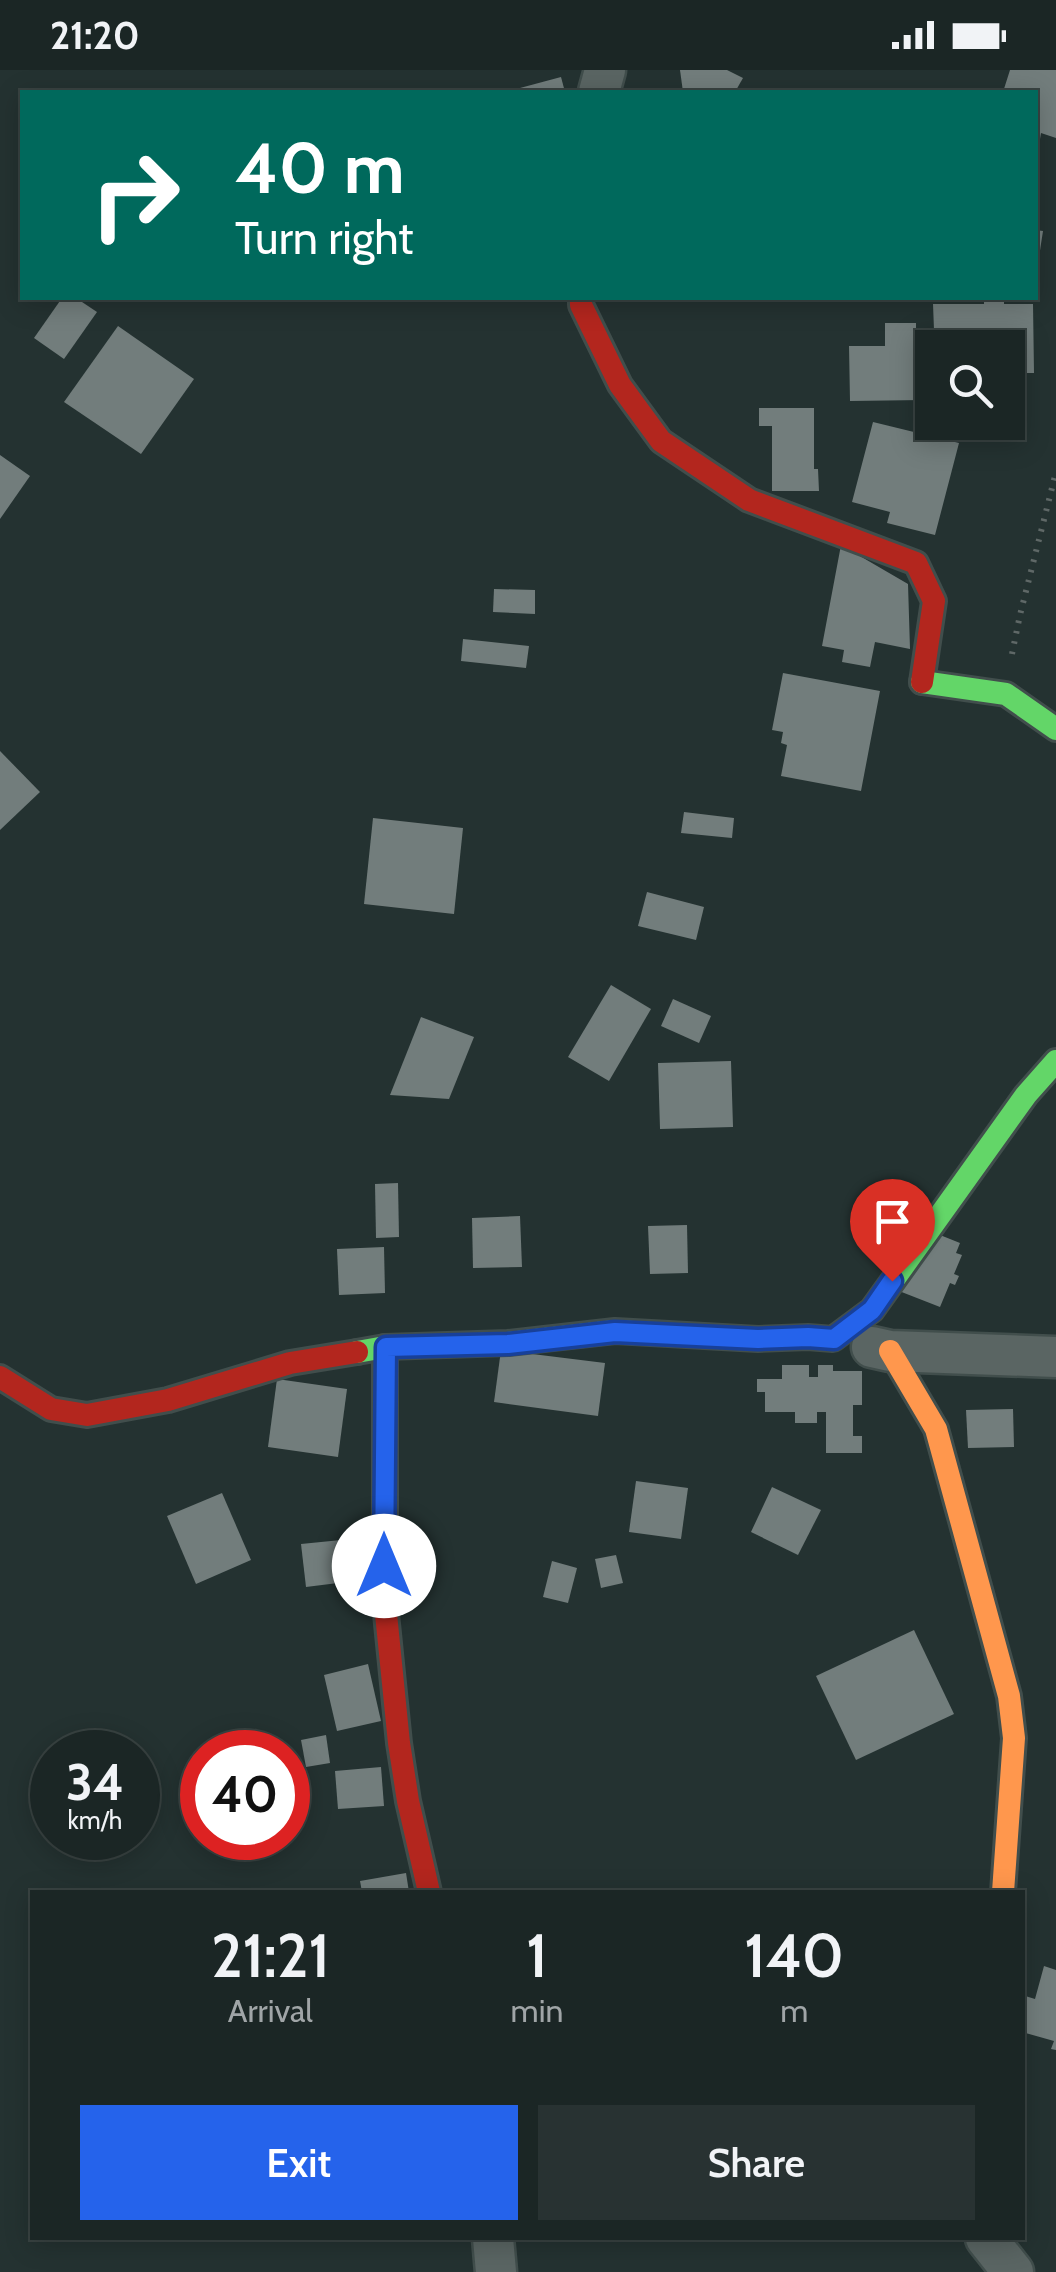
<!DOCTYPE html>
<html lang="en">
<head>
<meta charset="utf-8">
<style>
	:root { --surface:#1b2625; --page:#283232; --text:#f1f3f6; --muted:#a0a5a7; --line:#394342; --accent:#2563eb }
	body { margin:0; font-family:Cabin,sans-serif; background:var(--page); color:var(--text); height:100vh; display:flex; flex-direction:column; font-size:38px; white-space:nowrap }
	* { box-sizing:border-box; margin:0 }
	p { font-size:32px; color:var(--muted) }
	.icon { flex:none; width:55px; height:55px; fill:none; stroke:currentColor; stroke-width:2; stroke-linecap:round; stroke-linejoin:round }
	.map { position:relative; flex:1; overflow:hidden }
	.details { position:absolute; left:30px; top:1820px; width:995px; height:350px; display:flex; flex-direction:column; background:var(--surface); border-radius:0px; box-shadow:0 5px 25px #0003,0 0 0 2px var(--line) }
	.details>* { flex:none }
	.hud { position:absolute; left:20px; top:20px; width:1018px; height:210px; border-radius:0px; box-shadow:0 5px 25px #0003,0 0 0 2px var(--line); background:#00695c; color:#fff; overflow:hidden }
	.controls { position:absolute; left:915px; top:260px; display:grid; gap:20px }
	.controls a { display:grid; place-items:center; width:110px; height:110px; border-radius:0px; background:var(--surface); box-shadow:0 5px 25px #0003,0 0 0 2px var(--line); font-size:50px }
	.speed { position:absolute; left:30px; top:1660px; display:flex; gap:20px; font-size:50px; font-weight:700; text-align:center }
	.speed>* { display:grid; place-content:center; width:130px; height:130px; border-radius:50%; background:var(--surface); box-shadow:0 5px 25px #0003,0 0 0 2px var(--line); line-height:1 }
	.speed small { font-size:25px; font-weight:400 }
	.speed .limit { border:15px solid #d22; background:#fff; color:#111 }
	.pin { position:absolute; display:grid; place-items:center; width:85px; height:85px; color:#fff; margin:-102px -42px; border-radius:50% 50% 50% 0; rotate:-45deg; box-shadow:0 0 10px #0007 }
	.pin .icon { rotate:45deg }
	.me { position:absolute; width:110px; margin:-55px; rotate:0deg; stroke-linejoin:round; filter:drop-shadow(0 0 8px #0008) }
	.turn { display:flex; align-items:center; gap:35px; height:210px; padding:0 50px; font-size:45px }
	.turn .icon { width:130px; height:130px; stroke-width:2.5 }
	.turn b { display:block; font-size:70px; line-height:85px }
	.eta { display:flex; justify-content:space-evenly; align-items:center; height:170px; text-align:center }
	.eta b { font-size:60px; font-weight:600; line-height:70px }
	.button { display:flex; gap:20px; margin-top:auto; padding:20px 50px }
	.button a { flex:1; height:115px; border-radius:0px; background:var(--accent); color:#fff; font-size:40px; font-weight:600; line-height:115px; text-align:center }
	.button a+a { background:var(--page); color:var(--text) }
	.status { display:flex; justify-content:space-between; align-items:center; height:70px; padding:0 50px; background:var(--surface); direction:ltr }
	.status svg { height:28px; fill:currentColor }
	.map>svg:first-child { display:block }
	.building { fill:#727d7c }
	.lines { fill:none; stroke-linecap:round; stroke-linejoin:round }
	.street-casing { stroke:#414e4c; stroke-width:45 }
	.fast-casing { stroke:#414e4c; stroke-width:28 }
	.slow-casing { stroke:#414e4c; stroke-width:28 }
	.jam-casing { stroke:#414e4c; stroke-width:28 }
	.path { stroke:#5f6867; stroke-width:6; stroke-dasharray:2.5 8; stroke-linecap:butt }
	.street { stroke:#5a6563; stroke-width:40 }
	.fast { stroke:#63d668; stroke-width:22 }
	.slow { stroke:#ff974d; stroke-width:22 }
	.jam { stroke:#b3261e; stroke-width:22 }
	.route-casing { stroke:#184099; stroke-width:25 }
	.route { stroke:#2563eb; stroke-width:18 }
</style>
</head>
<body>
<div class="status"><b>21:20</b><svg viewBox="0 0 49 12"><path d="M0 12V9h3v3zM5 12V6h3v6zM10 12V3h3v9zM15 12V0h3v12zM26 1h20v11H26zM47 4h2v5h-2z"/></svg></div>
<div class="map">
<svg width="1056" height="2202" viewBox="0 0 1056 2202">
	<rect width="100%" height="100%" fill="#243231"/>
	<g class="building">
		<polygon points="680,0 727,0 743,8 735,22 683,22"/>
		<polygon points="1010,0 1056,0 1056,68 1041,63 1040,69 1035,68 1035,22 1003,22"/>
		<polygon points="561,7 565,22 522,22 520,18"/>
		<polygon points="1035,160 1043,161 1037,200 1035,200"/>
		<polygon points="62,228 76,228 97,242 64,289 34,268"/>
		<polygon points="984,228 1004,228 1004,234 1033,234 1034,303 1008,303 1008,278 942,278 942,260 934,260 933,234 984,234"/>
		<polygon points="885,253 916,253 916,301 923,301 923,330 850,331 849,276 885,276"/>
		<polygon points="118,256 194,309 141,384 64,332"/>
		<polygon points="759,338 814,338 814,399 818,399 819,421 772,421 772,356 759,356"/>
		<polygon points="873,352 959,373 935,465 887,453 890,442 852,432"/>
		<polygon points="0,385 30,406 0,449"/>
		<polygon points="841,475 908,514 910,579 875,572 870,597 842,592 844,580 822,576"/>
		<polygon points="494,519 535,520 535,544 493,542"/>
		<polygon points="463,569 529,576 526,598 461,591"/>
		<polygon points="783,603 880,621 861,721 781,706 787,675 781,673 783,662 772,660"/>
		<polygon points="0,681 40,722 0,760"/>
		<polygon points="684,742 734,748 732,768 681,763"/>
		<polygon points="373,748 463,758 454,844 364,834"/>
		<polygon points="647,822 704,837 696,870 638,856"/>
		<polygon points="611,915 651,939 609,1011 568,987"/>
		<polygon points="673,929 711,946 699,973 661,956"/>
		<polygon points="421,947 474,967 449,1029 390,1025"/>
		<polygon points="731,991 733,1057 660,1059 658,993"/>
		<polygon points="398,1113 399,1167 376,1168 375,1114"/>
		<polygon points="520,1146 522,1197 473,1198 472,1148"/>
		<polygon points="687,1155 688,1203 650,1204 648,1156"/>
		<polygon points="940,1165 960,1173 956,1183 962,1185 954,1204 959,1206 955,1215 950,1213 940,1237 899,1221"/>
		<polygon points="384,1177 385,1223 339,1225 337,1179"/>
		<polygon points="501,1280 605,1293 598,1346 494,1332"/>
		<polygon points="782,1295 809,1295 809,1307 818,1307 818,1295 833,1295 833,1301 862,1301 862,1335 853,1335 853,1366 862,1366 862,1383 826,1383 826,1342 817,1342 817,1353 795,1353 795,1342 765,1342 765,1322 757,1322 757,1309 782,1309"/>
		<polygon points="277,1309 347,1319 338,1387 268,1377"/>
		<polygon points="1013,1339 1014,1377 968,1378 966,1340"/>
		<polygon points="636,1411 688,1418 681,1469 629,1462"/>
		<polygon points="772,1417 821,1440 798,1485 751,1462"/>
		<polygon points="222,1423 251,1490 196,1514 167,1446"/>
		<polygon points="341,1470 346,1512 306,1517 301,1474"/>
		<polygon points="616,1485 623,1513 601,1518 595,1489"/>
		<polygon points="552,1491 577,1498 568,1533 543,1527"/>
		<polygon points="914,1560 954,1644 856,1690 816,1606"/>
		<polygon points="368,1594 381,1651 337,1661 324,1605"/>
		<polygon points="326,1665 330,1693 306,1697 301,1670"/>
		<polygon points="381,1697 384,1736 338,1739 335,1701"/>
		<polygon points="406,1803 409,1822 362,1822 360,1811"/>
		<polygon points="1044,1896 1056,1900 1056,1980 1051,1979 1054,1971 1022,1962 1022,1925 1035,1929"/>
	</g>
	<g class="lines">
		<defs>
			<g id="street">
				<polyline points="599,22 605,0"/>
				<polyline points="872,1277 890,1281 1056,1287"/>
				<polyline points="493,2168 496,2202"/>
				<polyline points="986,2168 1013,2202"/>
			</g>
			<g id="fast">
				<polyline points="922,612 1006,624 1056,659"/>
				<polyline points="357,1282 385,1277 508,1273 615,1261 758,1269 808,1267 833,1269 872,1240 1026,1025 1056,991"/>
			</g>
			<polyline id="slow" points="890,1281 936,1359 1009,1626 1014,1668 1003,1822"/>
			<g id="jam">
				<polyline points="581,228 581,235 620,315 661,371 749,430 916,493 934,531 922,612"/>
				<polyline points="385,1277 385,1534 399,1673 408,1731 429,1822"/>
				<polyline points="0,1307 51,1339 87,1345 168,1330 290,1293 357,1282"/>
			</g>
		</defs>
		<use href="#street" class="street-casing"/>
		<use href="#fast" class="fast-casing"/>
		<use href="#slow" class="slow-casing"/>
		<use href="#jam" class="jam-casing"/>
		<polyline class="path" points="1012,584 1020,545 1056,402"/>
		<use href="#street" class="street"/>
		<use href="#fast" class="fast"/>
		<use href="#slow" class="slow"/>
		<use href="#jam" class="jam"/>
	</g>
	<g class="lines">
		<defs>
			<polyline id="route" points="384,1496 386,1277 508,1274 615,1262 758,1269 808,1267 834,1269 872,1240 892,1211"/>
		</defs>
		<use href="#route" class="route-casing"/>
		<use href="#route" class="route"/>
	</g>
</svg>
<div class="controls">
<a><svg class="icon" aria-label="search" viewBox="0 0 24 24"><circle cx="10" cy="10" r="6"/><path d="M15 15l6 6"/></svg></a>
</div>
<div class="speed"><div>34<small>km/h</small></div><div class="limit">40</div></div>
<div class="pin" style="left:892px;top:1211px;background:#d93025"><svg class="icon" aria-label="arrive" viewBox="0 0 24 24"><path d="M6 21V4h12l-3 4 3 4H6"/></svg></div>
<svg class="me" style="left:384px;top:1496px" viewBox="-20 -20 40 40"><circle r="19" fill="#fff"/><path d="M0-13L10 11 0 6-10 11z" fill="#2563eb"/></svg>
<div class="hud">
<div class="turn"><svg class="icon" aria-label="right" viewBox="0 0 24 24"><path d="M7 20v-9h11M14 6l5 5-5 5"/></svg><div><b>40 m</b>Turn right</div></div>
</div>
<section class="details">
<div class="eta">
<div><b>21:21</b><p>Arrival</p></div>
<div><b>1</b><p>min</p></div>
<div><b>140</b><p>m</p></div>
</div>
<div class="button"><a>Exit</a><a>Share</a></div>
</section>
</div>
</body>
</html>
